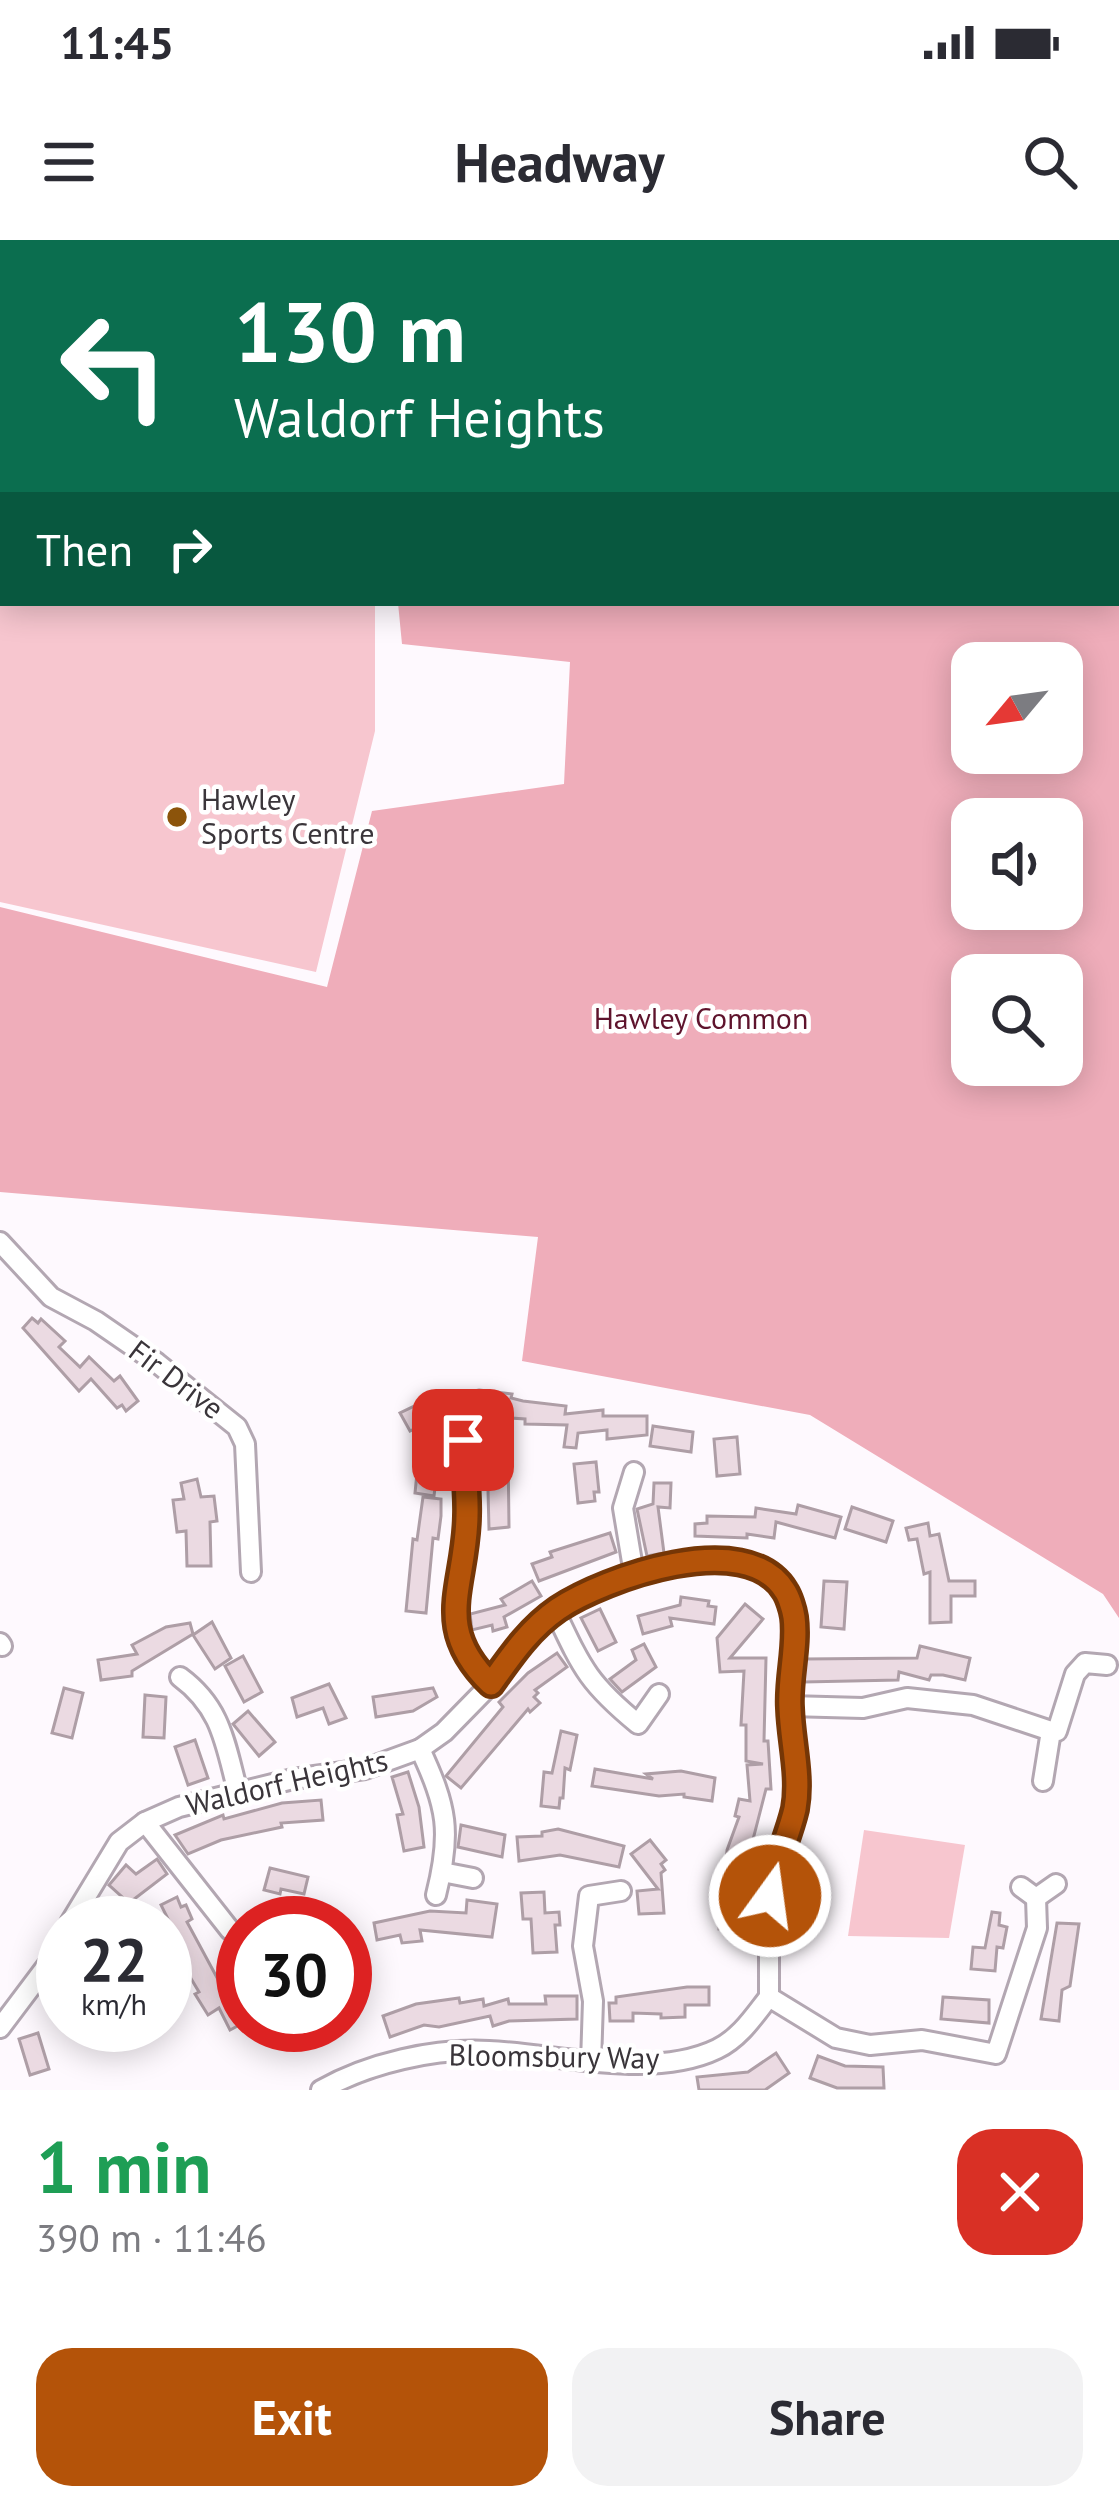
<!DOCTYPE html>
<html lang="en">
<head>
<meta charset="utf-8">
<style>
	:root { --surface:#fff; --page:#f2f2f3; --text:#2b2b33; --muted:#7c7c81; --accent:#b45309 }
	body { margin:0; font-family:"PT Sans",sans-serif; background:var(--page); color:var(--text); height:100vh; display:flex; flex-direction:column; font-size:45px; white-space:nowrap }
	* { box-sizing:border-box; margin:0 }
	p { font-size:39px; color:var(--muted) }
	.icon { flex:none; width:66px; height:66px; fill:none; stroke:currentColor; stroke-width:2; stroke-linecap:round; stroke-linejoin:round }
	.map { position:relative; height:1850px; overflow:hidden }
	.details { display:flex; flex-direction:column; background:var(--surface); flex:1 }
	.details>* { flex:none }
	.top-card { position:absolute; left:0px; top:0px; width:1119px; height:366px; box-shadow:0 6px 30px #0003; background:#0b6e4f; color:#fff; overflow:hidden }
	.needle { width:78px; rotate:241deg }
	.fabs { position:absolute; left:951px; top:402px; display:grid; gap:24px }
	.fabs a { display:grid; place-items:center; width:132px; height:132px; border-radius:24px; background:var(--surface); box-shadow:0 6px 30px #0003; font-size:60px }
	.speed { position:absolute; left:36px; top:1656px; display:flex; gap:24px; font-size:60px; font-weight:700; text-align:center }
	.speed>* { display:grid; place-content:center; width:156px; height:156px; border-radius:50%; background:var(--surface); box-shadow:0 6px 30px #0003; line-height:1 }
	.speed small { font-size:30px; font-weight:400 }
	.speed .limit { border:18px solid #d22; background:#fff; color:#111 }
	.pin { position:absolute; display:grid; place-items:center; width:102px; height:102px; color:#fff; margin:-51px; border-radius:24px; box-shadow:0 6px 18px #0006 }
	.me { position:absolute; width:132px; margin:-66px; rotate:14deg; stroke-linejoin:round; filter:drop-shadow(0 0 9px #0008) }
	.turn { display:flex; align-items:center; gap:42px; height:252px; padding:0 36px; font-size:54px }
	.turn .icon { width:156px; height:156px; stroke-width:2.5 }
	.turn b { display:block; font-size:84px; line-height:102px }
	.then { display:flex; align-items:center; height:114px; padding:0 36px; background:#0003; gap:24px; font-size:45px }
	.round { display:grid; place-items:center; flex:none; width:126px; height:126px; border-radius:36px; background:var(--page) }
	.head { display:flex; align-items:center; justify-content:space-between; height:204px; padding:0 36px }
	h1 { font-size:72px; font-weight:700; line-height:90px; color:#1e9e55 }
	.button { display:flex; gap:24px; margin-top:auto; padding:24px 36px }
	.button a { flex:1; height:138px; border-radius:36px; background:var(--accent); color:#fff; font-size:48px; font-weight:700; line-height:138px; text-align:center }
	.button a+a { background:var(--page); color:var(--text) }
	.status { display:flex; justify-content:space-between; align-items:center; height:84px; padding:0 60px; background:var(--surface); direction:ltr }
	.status svg { height:33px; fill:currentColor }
	header { display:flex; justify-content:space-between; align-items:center; height:156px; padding:0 36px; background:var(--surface); font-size:54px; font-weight:700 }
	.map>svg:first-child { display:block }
	.green { fill:#f7c6cf }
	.forest { fill:#efadba; fill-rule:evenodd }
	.building { fill:#ebdae2; stroke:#ae9ea6; stroke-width:3 }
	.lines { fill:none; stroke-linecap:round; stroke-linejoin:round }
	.street-casing { stroke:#b3a7b2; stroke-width:24 }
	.secondary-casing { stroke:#b3a7b2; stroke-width:33 }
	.street { stroke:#fff; stroke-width:18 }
	.secondary { stroke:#fff; stroke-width:27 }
	.route-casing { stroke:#753606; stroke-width:30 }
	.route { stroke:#b45309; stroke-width:21 }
	.poi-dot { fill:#8c540b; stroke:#fff; stroke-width:4.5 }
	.labels { text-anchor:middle; stroke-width:9; stroke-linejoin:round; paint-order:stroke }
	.poi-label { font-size:30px; fill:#3a353a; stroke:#fff; text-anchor:start }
	.park-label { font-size:30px; fill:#5e132c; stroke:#fff }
	.street-label { font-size:30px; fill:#3a353a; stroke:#fff }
</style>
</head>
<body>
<div class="status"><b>11:45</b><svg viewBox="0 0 49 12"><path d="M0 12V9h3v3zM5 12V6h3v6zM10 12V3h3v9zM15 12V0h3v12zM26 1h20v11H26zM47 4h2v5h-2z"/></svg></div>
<header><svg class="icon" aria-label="menu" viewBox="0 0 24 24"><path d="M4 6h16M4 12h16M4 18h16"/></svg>Headway<svg class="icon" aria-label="search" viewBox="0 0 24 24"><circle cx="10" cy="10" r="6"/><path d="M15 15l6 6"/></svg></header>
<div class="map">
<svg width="1119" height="1850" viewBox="0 0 1119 1850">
	<rect width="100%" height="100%" fill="#fef9fe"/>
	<g class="green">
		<polygon points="0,331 3,331 3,363 375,363 375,491 316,732 0,662"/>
		<polygon points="864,1590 965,1605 949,1698 848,1696"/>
	</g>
	<path class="forest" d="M 1119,75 L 1119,1378 L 1103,1354 L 810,1175 L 522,1121 L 538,997 L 0,952 L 0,667 L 327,747 L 372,571 L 564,544 L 570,422 L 402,404 L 398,363 L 1116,363 ZM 972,423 L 1062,423 L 1062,513 L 972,513 ZM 972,579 L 1062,579 L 1062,669 L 972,669 ZM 972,735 L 1062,735 L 1062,825 L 972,825 Z"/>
	<g class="building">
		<polygon points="32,1078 38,1083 41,1079 65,1101 59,1107 80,1127 89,1117 114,1141 120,1136 138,1161 126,1171 122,1165 117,1168 91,1139 79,1151 23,1088"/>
		<polygon points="479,1150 512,1154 511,1158 523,1161 566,1166 565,1174 603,1170 603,1176 647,1176 647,1195 607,1199 607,1190 578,1193 576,1208 564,1207 567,1185 525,1184 525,1179 511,1178 511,1172 472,1174 471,1169 443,1175 410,1191 400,1173 427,1160"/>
		<polygon points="653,1186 693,1192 691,1212 650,1206"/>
		<polygon points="737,1197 740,1234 717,1236 714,1199"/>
		<polygon points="508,1209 509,1287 489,1289 487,1211"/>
		<polygon points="419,1213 439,1215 434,1256 415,1253"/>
		<polygon points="596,1222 599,1252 594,1252 595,1261 578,1263 574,1224"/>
		<polygon points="197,1239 201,1257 214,1256 217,1281 210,1282 211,1326 187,1326 186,1291 177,1292 173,1260 184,1259 181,1243"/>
		<polygon points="654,1243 671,1243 670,1268 658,1267 664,1313 647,1316 637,1269 653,1264"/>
		<polygon points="423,1257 441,1259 441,1276 438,1299 433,1298 426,1373 406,1371 413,1299 417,1300"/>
		<polygon points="798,1265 841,1277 835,1298 776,1282 774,1298 747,1294 747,1298 695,1296 695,1284 707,1283 707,1276 755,1277 756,1268 796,1274"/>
		<polygon points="852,1267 893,1281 886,1302 845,1289"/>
		<polygon points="928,1283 930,1296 939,1294 949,1341 975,1341 975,1356 951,1356 951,1382 930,1383 930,1332 924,1334 917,1299 909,1300 906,1288"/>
		<polygon points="610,1293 616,1312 539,1341 532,1324 552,1317 550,1312"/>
		<polygon points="532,1341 541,1356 504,1377 507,1387 493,1391 492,1385 472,1390 470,1374 505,1365 501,1359"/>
		<polygon points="824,1341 847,1342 844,1389 821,1387"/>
		<polygon points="681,1357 709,1361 708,1366 716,1367 714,1384 670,1378 672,1386 643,1394 638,1376 680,1365"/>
		<polygon points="745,1364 763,1379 730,1418 766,1418 764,1501 768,1501 771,1549 766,1549 749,1615 745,1658 741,1658 744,1687 719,1689 717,1665 724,1664 727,1610 739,1577 735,1576 739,1559 750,1561 747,1525 763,1524 746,1521 746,1485 741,1485 744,1431 720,1432 717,1398"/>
		<polygon points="600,1369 616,1402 598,1411 581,1378"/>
		<polygon points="212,1382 231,1418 215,1429 193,1395"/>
		<polygon points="190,1383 193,1394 132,1431 132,1436 101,1440 98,1420 137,1414 132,1405 166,1387"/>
		<polygon points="644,1404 656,1427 622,1452 610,1439 636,1420 632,1410"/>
		<polygon points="920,1406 970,1418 965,1440 943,1435 931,1435 929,1440 899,1432 898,1440 804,1442 805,1419 917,1418"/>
		<polygon points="557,1413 567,1427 535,1450 538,1453 534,1457 540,1463 530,1472 528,1469 461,1548 446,1536 503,1467 499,1462 528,1433"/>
		<polygon points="243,1416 262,1452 244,1462 225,1426"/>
		<polygon points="329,1444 346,1478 329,1484 323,1468 297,1477 292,1458"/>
		<polygon points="64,1448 83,1453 72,1498 52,1493"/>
		<polygon points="433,1448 437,1457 413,1471 376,1477 373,1457"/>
		<polygon points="145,1455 166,1457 164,1498 143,1497"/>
		<polygon points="248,1471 275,1502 259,1516 233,1484"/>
		<polygon points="561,1491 577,1495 570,1530 565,1528 563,1558 560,1558 559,1568 541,1566 544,1532 552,1533"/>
		<polygon points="195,1500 208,1538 188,1545 175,1507"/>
		<polygon points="595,1529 653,1539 646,1534 681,1531 715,1538 712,1561 684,1557 684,1554 659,1556 592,1546"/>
		<polygon points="408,1532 419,1567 424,1607 404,1611 397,1575 403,1574 392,1537"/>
		<polygon points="321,1560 323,1580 281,1583 282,1587 221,1600 188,1614 175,1595 223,1575 224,1579 282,1563"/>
		<polygon points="461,1585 505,1595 502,1617 458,1607"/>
		<polygon points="558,1589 624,1606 619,1627 560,1615 519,1621 517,1597 542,1596 542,1592"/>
		<polygon points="650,1600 666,1620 661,1624 665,1630 661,1633 664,1673 639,1674 637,1651 658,1649 631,1614"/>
		<polygon points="157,1619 167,1634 129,1663 109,1645 126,1625 136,1634"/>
		<polygon points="270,1628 308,1637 304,1654 281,1649 280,1654 264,1650"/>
		<polygon points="544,1652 545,1673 559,1672 560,1685 555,1685 557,1712 533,1713 531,1679 523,1679 521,1653"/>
		<polygon points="177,1657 181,1667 186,1665 192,1679 187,1682 221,1745 243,1735 243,1760 234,1764 243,1783 230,1790 219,1768 208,1775 195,1754 199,1752 166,1697 175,1693 161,1665"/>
		<polygon points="467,1660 497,1664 492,1697 420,1690 422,1701 402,1703 400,1695 377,1700 374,1683 430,1671 466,1673"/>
		<polygon points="992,1672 1000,1673 999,1685 1007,1687 1003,1708 997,1707 995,1731 971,1729 973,1707 985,1708"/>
		<polygon points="1057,1683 1079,1684 1070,1746 1062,1750 1059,1781 1041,1779"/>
		<polygon points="687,1747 709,1747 709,1765 685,1765 685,1777 661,1778 661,1774 633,1773 633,1781 610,1781 609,1763 616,1763 616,1757"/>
		<polygon points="545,1756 577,1756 577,1779 509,1781 493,1786 490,1776 439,1787 424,1785 390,1797 383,1776 416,1764 459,1758 460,1763 483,1759 484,1766 508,1759 509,1764 546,1764"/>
		<polygon points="943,1757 989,1760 989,1783 941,1779"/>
		<polygon points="38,1793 49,1829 30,1835 19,1799"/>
		<polygon points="776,1813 789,1833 765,1850 699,1850 697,1837 748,1832"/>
		<polygon points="818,1816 845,1826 883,1827 884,1848 837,1848 810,1838"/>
	</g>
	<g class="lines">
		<defs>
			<g id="street">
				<polyline points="612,0 613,3"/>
				<polyline points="0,1002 51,1057 96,1081 157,1123 237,1187 245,1204 251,1332"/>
				<path d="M 463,1200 C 464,1225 468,1251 467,1276 C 466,1347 431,1386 491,1444"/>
				<polyline points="634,1334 623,1268 634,1232"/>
				<path d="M 555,1371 C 582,1428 588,1443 638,1484 L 659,1454"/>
				<polyline points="0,1403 2,1406"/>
				<path d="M 180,1437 C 222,1468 225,1504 238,1552"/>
				<polyline points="789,1466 863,1468 907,1458 973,1465 1051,1491 1043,1541"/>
				<polyline points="1051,1491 1057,1491 1075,1434 1085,1423 1107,1425"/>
				<path d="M 420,1509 C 447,1567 452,1592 436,1655"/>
				<polyline points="145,1582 230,1690"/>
				<polyline points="442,1632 473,1638"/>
				<polyline points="1021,1647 1036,1658 1056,1644"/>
				<polyline points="70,1683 119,1602 145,1582 179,1567 293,1539 365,1529 420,1509 444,1492 491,1444 529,1392 594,1347 691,1322 739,1321 768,1334 785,1351 794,1378 789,1466 797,1531 795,1568 775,1624 769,1656 769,1757"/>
				<polyline points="769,1757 836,1798 870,1805 922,1800 996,1814 1037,1688 1036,1658"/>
				<polyline points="0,1788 49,1723 63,1697"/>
				<polyline points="591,1823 593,1761 583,1706 589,1656 621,1651"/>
				<path d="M 321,1850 C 369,1823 434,1808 489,1811 C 557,1814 653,1840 717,1809 C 740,1798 754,1776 769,1757"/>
			</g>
			<g id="secondary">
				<polyline points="1116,77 1119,76"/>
				<polyline points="0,314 3,313"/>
			</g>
		</defs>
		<use href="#street" class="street-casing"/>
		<use href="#secondary" class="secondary-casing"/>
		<use href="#street" class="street"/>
		<use href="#secondary" class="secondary"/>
	</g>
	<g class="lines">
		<defs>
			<path id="route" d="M 463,1200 C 464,1225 468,1251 467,1276 C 466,1347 431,1386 491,1444 C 511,1416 529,1389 558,1369 C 605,1338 746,1287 785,1351 C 789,1357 793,1370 794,1377 C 798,1406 788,1439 790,1468 C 791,1501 801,1536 795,1569 C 788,1599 774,1625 770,1656"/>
		</defs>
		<use href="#route" class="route-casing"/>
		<use href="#route" class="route"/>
	</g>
	<circle class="poi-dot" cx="177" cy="577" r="12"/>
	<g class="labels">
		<g class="poi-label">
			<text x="201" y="570">Hawley<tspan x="201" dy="34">Sports Centre</tspan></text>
		</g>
		<g class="park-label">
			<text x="701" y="789">Hawley Common</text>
		</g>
		<g class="street-label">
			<text transform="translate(176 1140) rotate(37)" y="10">Fir Drive</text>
			<text transform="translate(287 1543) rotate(-13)" y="10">Waldorf Heights</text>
			<text transform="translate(554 1817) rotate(1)" y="10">Bloomsbury Way</text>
		</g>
	</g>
</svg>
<div class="fabs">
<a><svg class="needle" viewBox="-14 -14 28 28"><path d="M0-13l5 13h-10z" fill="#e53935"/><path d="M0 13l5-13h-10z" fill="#7c7c81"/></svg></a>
<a><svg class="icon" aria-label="sound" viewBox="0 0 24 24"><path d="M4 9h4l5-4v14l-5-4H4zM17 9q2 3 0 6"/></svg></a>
<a><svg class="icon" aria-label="search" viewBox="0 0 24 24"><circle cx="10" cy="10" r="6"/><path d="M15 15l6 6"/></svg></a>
</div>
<div class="speed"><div>22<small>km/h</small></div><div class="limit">30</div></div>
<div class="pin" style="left:463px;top:1200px;background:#d93025"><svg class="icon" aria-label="arrive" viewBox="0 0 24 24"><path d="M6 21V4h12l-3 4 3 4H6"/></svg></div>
<svg class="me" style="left:770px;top:1656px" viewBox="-20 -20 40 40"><circle r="17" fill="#b45309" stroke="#fff" stroke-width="3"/><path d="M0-11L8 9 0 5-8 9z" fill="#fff"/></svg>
<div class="top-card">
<div class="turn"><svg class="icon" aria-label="left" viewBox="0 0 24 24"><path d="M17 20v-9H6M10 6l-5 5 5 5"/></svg><div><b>130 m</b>Waldorf Heights</div></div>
<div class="then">Then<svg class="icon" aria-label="right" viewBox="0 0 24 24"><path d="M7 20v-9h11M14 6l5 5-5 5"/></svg></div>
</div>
</div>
<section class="details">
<div class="head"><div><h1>1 min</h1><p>390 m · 11:46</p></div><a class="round" style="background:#d93025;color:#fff"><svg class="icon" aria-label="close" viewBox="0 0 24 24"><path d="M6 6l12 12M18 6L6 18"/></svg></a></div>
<div class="button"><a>Exit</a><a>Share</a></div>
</section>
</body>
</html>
